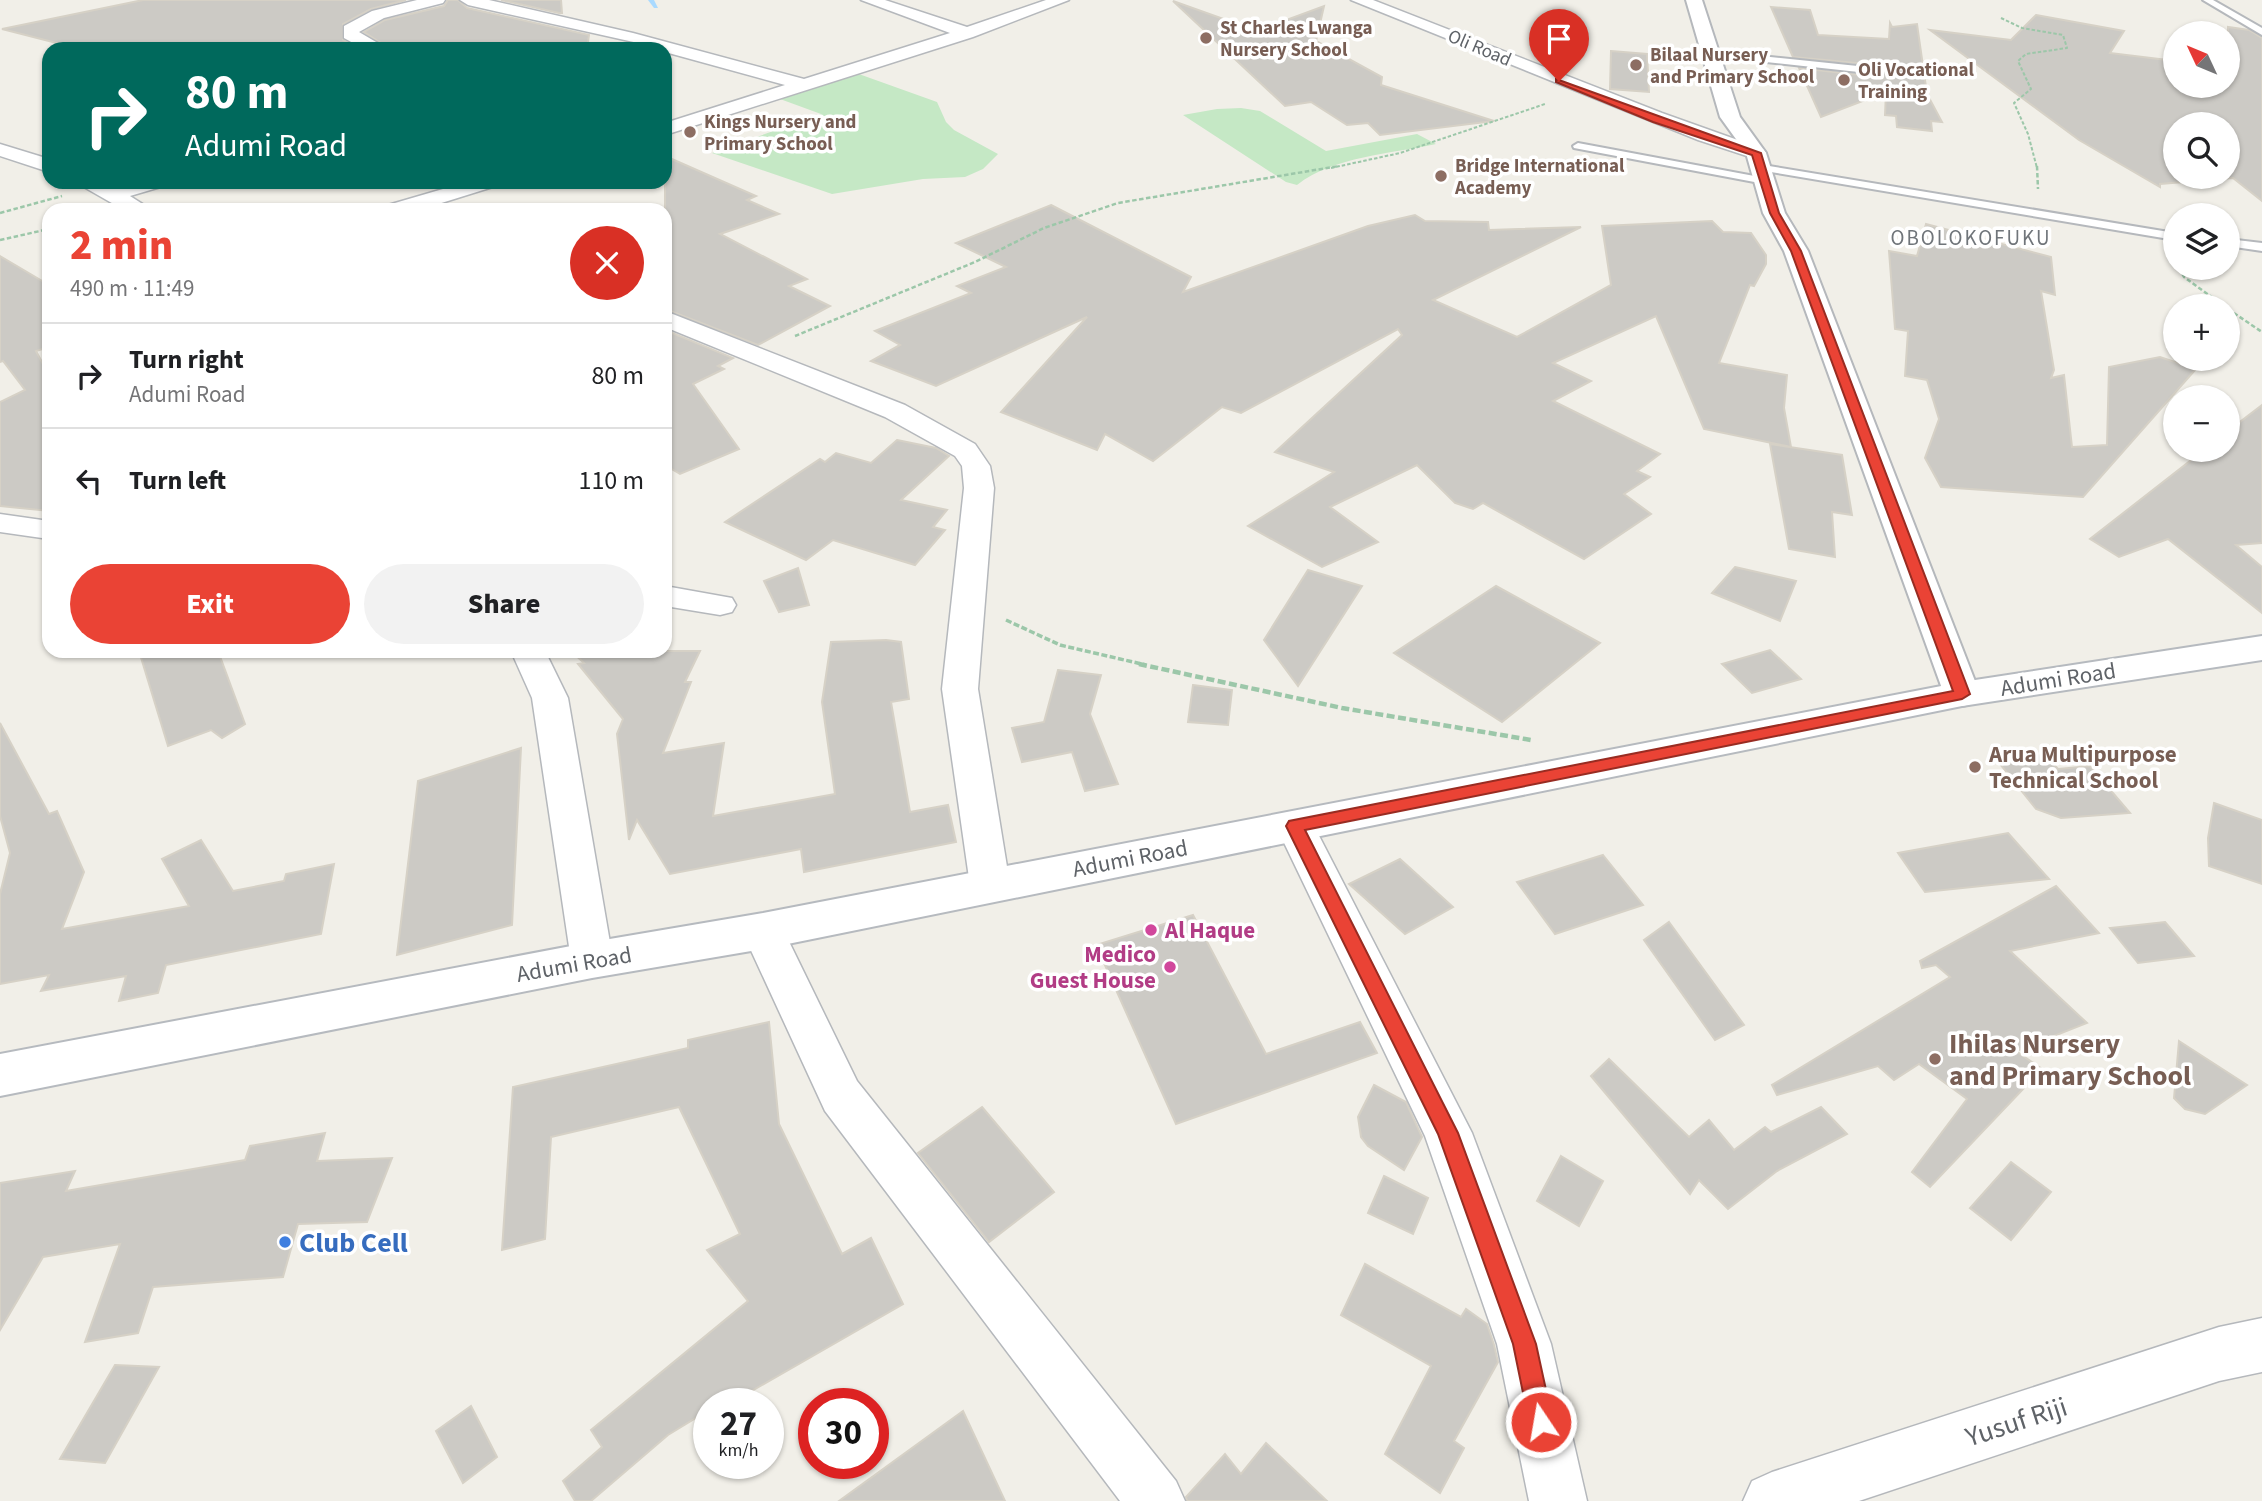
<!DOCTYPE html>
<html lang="en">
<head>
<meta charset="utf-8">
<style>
	:root { --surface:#fff; --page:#f2f2f2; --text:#202124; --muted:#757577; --line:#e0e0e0; --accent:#ea4335 }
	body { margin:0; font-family:"Source Sans 3",sans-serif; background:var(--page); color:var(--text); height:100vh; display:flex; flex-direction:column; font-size:26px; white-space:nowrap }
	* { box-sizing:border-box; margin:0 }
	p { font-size:23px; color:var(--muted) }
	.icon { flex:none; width:38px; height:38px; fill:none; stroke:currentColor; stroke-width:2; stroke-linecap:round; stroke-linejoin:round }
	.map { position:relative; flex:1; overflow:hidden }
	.panel { position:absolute; left:42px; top:203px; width:630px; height:455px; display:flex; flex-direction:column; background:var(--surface); border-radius:21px; box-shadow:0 2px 5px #0004 }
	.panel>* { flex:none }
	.banner { position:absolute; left:42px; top:42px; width:630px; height:147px; border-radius:21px; box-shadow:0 2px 5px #0004; background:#00695c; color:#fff; overflow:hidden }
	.needle { width:46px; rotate:314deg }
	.buttons { position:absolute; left:2163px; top:21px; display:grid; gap:14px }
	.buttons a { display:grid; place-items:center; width:77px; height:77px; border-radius:50%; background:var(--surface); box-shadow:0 2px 5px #0004; font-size:35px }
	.speed { position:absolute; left:693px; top:1388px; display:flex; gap:14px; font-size:35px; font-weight:700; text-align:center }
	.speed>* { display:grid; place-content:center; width:91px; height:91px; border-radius:50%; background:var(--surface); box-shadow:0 2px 5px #0004; line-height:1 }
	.speed small { font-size:18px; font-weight:400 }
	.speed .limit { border:10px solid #d22; background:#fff; color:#111 }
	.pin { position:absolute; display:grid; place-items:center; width:60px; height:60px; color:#fff; margin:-72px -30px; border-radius:50% 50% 50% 0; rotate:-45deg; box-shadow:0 0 7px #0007 }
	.pin .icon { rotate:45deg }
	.me { position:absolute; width:77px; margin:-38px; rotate:348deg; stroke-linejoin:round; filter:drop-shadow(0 0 5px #0008) }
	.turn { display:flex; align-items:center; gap:24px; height:147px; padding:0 28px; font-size:32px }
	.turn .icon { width:91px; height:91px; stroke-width:2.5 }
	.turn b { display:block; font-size:49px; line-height:60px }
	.round { display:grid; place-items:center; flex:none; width:74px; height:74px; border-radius:37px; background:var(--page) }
	.overview { display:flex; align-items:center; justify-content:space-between; height:119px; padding:0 28px }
	h1 { font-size:42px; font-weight:800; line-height:52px; color:var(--accent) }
	.button { display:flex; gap:14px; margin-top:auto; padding:14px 28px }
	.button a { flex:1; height:80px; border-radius:42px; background:var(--accent); color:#fff; font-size:28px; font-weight:800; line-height:80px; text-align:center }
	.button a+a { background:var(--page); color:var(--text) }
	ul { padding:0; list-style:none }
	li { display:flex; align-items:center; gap:21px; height:105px; padding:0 28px; border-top:2px solid var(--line) }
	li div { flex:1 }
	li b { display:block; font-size:26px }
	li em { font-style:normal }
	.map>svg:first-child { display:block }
	.green { fill:#c5e8c5 }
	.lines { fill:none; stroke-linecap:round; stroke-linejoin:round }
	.stream { fill:#aadaff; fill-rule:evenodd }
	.building { fill:#cccac5; stroke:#d6d1c6; stroke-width:2; fill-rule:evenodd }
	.service-casing { stroke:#b5b8bc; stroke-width:4 }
	.minor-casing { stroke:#b5b8bc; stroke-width:3 }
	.tertiary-casing { stroke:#b5b8bc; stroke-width:4 }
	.secondary-casing { stroke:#b6babf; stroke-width:4 }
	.path-far3 { stroke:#9cc7a9; stroke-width:2; stroke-dasharray:3.5 2; stroke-linecap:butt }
	.path-far2 { stroke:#9cc7a9; stroke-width:2.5; stroke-dasharray:4.5 2.5; stroke-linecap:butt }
	.path-far1 { stroke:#9cc7a9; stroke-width:3.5; stroke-dasharray:6 2.5; stroke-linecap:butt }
	.path { stroke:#9cc7a9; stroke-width:4.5; stroke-dasharray:8 3.5; stroke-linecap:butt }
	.service { fill:#fff; fill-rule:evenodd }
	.minor { fill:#fff; fill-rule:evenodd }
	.tertiary { fill:#fff; fill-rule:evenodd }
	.secondary { fill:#fff; fill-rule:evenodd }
	.route { fill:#ea4335; stroke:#982c22; stroke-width:2 }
	.education-dot { fill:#8d6e63; stroke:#fff; stroke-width:2.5 }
	.hotel-dot { fill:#d1479c; stroke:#fff; stroke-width:2.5 }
	.shop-dot { fill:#3f7fe0; stroke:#fff; stroke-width:2.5 }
	.labels { text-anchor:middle; stroke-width:7; stroke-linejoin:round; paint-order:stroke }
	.far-education-label { font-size:19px; font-weight:bold; fill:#785e54; stroke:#fff; text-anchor:start }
	.far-street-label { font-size:19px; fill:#5f6368; stroke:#fff }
	.far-quarter-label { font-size:21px; letter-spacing:2px; fill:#70757a; stroke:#fff }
	.street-label { font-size:23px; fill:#5f6368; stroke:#fff }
	.education-label { font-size:23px; font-weight:bold; fill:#785e54; stroke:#fff; text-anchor:start }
	.hotel-label { font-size:23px; font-weight:bold; fill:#b23c85; stroke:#fff; text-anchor:start }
	.near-education-label { font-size:28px; font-weight:bold; fill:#785e54; stroke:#fff; text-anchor:start }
	.near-shop-label { font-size:28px; font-weight:bold; fill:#366cbe; stroke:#fff; text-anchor:start }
	.near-street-label { font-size:28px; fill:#5f6368; stroke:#fff }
</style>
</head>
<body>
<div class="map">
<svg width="2262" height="1501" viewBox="0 0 2262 1501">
	<rect width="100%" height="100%" fill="#f1efe8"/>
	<g class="green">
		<polygon points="856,73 937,102 946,122 954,130 998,154 983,169 965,177 923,179 832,194 712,153 821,114 780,99"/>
		<path d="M 1241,108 L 1260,111 L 1326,151 L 1417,134 L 1436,144 C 1391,154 1334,156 1297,185 L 1286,182 L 1183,115 L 1217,109 Z"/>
	</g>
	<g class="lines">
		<polygon class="stream" points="648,0 654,0 658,8 654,8"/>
	</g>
	<g class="building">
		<polygon points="143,0 406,0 371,9 343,24 343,40 359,49 80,49 2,29"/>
		<polygon points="448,0 458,0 467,8 589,35 587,49 390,49 364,32 385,20 444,6"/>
		<polygon points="501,0 561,0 562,13 559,13"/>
		<polygon points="1173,1 1257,31 1324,6 1316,41 1382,77 1381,85 1494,121 1380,135 1368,123 1347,125 1311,102 1285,106"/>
		<polygon points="1771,7 1810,10 1818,35 1889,39 1890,23 1892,27 1917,24 1927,94 1942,122 1931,121 1932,131 1897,127 1896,116 1885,115 1886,92 1821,117 1799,68 1877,77 1884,70 1877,65 1793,57"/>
		<path d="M 2036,15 L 2124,31 L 2110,53 L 2175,61 L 2175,86 L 2228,86 L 2228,68 L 2237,69 L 2228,54 L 2228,27 L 2249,30 L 2262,38 L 2262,201 L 2233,178 L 2160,184 L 2160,187 L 2079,140 L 1930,30 L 2011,40 ZM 2175,124 L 2228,124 L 2228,177 L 2175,177 Z"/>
		<polygon points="1611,51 1647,54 1649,92 1610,89"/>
		<polygon points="665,156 756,196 747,200 779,214 720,234 807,279 789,286 830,306 758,345 665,309"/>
		<polygon points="1051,205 1191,277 1183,292 1368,226 1415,215 1425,221 1488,222 1489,230 1581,227 1433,300 1517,337 1611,285 1602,226 1712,221 1723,232 1751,233 1766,255 1766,264 1754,286 1750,285 1719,363 1787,375 1784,408 1791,447 1704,429 1656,316 1553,363 1591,381 1553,401 1660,454 1637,471 1650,477 1624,494 1651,514 1584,559 1483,503 1473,509 1455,503 1417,465 1330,507 1378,542 1322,567 1248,526 1334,472 1275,452 1402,335 1398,329 1241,413 1222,407 1153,461 1105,434 1097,450 1001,412 1087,317 936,386 871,361 900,345 875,331 971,293 957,286 1006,267 956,243"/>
		<polygon points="1926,224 2051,257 2055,295 2041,291 2054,370 2051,378 2064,375 2072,447 2107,445 2109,367 2160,357 2196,369 2083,497 1941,487 1925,458 1939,419 1927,380 1905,376 1908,331 1895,329 1889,251 1917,256"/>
		<polygon points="0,256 49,285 49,347 36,351 49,375 49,511 0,506 0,402 25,390 3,361 0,362"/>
		<polygon points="665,330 733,358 718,366 724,369 693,384 739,449 680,474 665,465"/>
		<polygon points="2262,405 2262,543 2236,545 2262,567 2262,613 2168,539 2119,557 2090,539 2204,450 2228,450 2228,431"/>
		<polygon points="897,440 936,448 949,456 901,500 947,510 933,527 945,530 915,565 833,540 806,560 725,522 820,459 825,462 836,453 871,463"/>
		<polygon points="1770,444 1842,455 1852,515 1832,512 1835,557 1789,549"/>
		<polygon points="1735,567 1796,581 1780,621 1712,593"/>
		<polygon points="798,568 809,605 779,612 764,581"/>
		<polygon points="1308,570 1362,586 1298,686 1264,640"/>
		<polygon points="1496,586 1600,643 1502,722 1394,653"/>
		<polygon points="886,640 901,642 909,699 891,702 910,812 948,805 956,842 804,872 801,849 670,874 637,820 629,840 617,734 623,719 578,664 584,663 571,651 700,651 685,682 691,682 663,753 724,743 713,816 835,794 822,702 831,642"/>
		<polygon points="1770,650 1801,679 1752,693 1722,664"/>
		<polygon points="139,651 218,651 245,724 222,738 211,730 168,746"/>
		<polygon points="1058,670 1101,675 1090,714 1118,784 1085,791 1072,752 1022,762 1012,728 1044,722"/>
		<polygon points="1193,685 1232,690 1228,725 1188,722"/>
		<polygon points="0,723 49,814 57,811 84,872 62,929 189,906 162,859 201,840 233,891 284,881 286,874 334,864 321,934 166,965 158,993 119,1001 126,976 41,991 49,975 0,984 0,894 10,853 0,816"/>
		<polygon points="521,748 512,925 397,955 418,781"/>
		<polygon points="2046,755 2058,769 2090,766 2130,813 2061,818 2036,809 1996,759"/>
		<polygon points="2214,803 2262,820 2262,884 2209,866 2208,838"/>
		<polygon points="2008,833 2049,879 1925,892 1898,853"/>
		<polygon points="1603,855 1643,905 1555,934 1517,882"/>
		<polygon points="1400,859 1453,907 1405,934 1349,884"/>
		<polygon points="2056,886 2099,933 2010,951 2087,1023 2016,1051 2042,1069 1930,1187 1912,1172 1967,1099 1919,1064 1894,1080 1878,1066 1777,1095 1772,1085 1950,977 1936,965 1922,968 1920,961"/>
		<polygon points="1193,915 1266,1054 1360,1022 1377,1053 1176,1124 1096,945"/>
		<polygon points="1669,922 1744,1025 1715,1040 1644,940"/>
		<polygon points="2165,922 2194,956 2138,963 2110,928"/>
		<polygon points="769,1022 779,1124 842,1254 871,1238 903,1304 729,1404 709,1404 709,1410 668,1435 591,1501 575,1501 563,1481 602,1447 591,1430 748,1301 707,1250 740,1234 679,1107 551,1137 545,1239 502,1250 513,1087 688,1048 688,1040"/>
		<polygon points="2179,1041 2247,1085 2205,1114 2185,1109 2174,1098"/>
		<polygon points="1609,1059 1689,1137 1709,1120 1734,1150 1765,1127 1771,1132 1821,1107 1847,1134 1777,1171 1728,1209 1699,1180 1690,1194 1591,1076"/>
		<polygon points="1374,1085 1406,1102 1422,1137 1404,1170 1368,1146 1361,1137 1358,1117"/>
		<polygon points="982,1107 1054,1192 989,1242 918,1153"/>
		<polygon points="325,1133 317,1161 392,1158 367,1222 298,1224 283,1277 153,1287 138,1333 85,1342 120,1244 43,1257 0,1330 0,1183 75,1171 66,1191 245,1160 250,1146"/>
		<polygon points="1561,1156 1603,1181 1579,1226 1537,1201"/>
		<polygon points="2011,1162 2051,1192 2011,1240 1970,1208"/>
		<polygon points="1384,1176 1428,1198 1413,1234 1368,1213"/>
		<polygon points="1365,1264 1461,1317 1466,1309 1487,1324 1494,1345 1498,1362 1454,1441 1464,1448 1440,1493 1385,1454 1431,1366 1341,1315"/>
		<polygon points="115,1365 159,1367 105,1463 60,1459"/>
		<polygon points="471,1406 497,1457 463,1483 436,1431"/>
		<polygon points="963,1411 1005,1501 839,1501"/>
		<polygon points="1266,1443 1327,1501 1187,1501 1186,1497 1225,1454 1241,1474"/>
	</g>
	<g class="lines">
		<defs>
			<g id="service">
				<polygon points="2203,0 2213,0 2262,28 2262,35"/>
				<polygon points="1713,51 1877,68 1882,71 1877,74 1710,56"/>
				<polygon points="1578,143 1765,178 1770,181 1765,184 1574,148 1573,146"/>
				<polygon points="1763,165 2175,233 2175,240 1759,170 1758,168"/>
				<polygon points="2228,239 2262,243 2262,251 2228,246"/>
			</g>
			<g id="minor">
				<polygon points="417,0 445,0 443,3 384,18 359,32 388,49 364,49 344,38 344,26 372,11"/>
				<polygon points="460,0 489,0 633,33 804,79 950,33 861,0 885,0 967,27 1046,0 1069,0 973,37 665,135 665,123 785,85 665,52 665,49 468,5"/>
				<polygon points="1351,0 1373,0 1662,113 1763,149 1766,153 1756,159 1698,140"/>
				<polygon points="0,144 49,159 49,172 0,156"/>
				<polygon points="75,182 101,182 113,188 134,182 167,182 164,186 130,196 152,210 124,210"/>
				<polygon points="467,182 499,182 496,186 419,210 385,210 388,205"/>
				<polygon points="665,311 905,405 975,444 990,466 994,488 978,689 1010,885 1004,896 990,901 976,896 970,885 942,689 964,488 962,466 955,456 885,417 665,327"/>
				<polygon points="0,514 49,521 49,539 0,532"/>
				<polygon points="665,586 732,598 736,605 732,612 720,615 665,606"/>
				<polygon points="511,651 545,651 568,698 613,960 607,972 592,977 577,972 571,960 532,698"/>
				<polygon points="1295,811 1309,816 1314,826 1472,1133 1551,1344 1587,1501 1529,1501 1497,1344 1425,1136 1276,826 1281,816"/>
				<polygon points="763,914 778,919 857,1081 1176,1481 1185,1501 1120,1501 825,1111 742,931 748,919"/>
				<polygon points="2262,1318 2262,1372 2219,1381 1859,1501 1743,1501 1752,1481 1772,1472 2219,1327"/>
			</g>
			<polygon id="tertiary" points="1686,0 1702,0 1740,117 1766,153 1785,213 1808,251 1980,694 1975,703 1962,706 1949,703 1944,694 1784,251 1763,213 1746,153 1720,117"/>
			<polygon id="secondary" points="2262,636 2262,660 1962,706 763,949 592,978 0,1096 0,1054 592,942 763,913 1962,682"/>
		</defs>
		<use href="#service" class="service-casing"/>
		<use href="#minor" class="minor-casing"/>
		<use href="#tertiary" class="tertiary-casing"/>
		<use href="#secondary" class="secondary-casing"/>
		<g class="path-far3">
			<polyline points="2001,18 2022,28 2063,35 2067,48 2026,54 2018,61 2031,89 2014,103 2028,134 2037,168"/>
			<polyline points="1331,168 1400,153 1545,104"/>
		</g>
		<g class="path-far2">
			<polyline points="2037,166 2038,189"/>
			<polyline points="0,213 62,196"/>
			<polyline points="0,240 49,229"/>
			<polyline points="2179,268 2184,277 2224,306"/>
			<polyline points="2228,309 2262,332"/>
			<polyline points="795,336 975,262 1044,228 1118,203 1339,166"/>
		</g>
		<polyline class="path-far1" points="1006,620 1060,645 1146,665"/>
		<polyline class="path" points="1139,664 1342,708 1531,740"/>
		<use href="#service" class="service"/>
		<use href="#minor" class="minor"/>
		<use href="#tertiary" class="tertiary"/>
		<use href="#secondary" class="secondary"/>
	</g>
	<polygon class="route" points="1556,79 1761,153 1779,213 1801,251 1970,694 1962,699 1305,830 1458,1133 1536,1344 1553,1422 1550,1431 1541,1434 1533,1431 1529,1422 1513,1344 1438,1134 1286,826 1289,821 1953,691 1791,251 1770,213 1752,155 1653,122 1556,82"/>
	<g class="education-dot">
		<circle cx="1206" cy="38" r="7"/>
		<circle cx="1636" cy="65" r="7"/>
		<circle cx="1844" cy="80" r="7"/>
		<circle cx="690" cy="132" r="7"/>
		<circle cx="1441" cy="176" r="7"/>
		<circle cx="1975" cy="767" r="7"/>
		<circle cx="1935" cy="1059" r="7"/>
	</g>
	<g class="hotel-dot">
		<circle cx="1151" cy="930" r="7"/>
		<circle cx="1170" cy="967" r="7"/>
	</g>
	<circle class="shop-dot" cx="285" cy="1242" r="7"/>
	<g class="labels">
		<g class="far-education-label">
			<text x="1220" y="34">St Charles Lwanga<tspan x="1220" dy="22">Nursery School</tspan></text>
			<text x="1650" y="61">Bilaal Nursery<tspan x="1650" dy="22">and Primary School</tspan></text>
			<text x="1858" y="76">Oli Vocational<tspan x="1858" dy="22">Training</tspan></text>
			<text x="704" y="128">Kings Nursery and<tspan x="704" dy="22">Primary School</tspan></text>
			<text x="1455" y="172">Bridge International<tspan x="1455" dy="22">Academy</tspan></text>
		</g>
		<g class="far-street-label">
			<text transform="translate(1480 47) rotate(23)" y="7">Oli Road</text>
		</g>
		<g class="far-quarter-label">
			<text x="1971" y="245">OBOLOKOFUKU</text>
		</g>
		<g class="street-label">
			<text transform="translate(2058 679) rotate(-9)" y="8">Adumi Road</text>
			<text transform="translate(1130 858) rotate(-11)" y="8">Adumi Road</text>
			<text transform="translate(574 964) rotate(-10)" y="8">Adumi Road</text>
		</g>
		<g class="education-label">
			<text x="1989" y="762">Arua Multipurpose<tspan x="1989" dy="26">Technical School</tspan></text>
		</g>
		<g class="hotel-label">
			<text x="1165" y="938">Al Haque</text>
			<text x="1156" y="962" text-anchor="end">Medico<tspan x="1156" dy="26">Guest House</tspan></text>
		</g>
		<g class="near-education-label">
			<text x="1949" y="1053">Ihilas Nursery<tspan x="1949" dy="32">and Primary School</tspan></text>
		</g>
		<g class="near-shop-label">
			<text x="299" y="1252">Club Cell</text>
		</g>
		<g class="near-street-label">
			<text transform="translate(2016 1421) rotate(-18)" y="10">Yusuf Riji</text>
		</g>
	</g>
</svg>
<div class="buttons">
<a><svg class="needle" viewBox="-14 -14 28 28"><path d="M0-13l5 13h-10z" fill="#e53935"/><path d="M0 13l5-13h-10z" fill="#757577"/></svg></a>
<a><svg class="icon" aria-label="search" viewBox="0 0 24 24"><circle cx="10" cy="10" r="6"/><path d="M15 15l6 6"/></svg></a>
<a><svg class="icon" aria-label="layers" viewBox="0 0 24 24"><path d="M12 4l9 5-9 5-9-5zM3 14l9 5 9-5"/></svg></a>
<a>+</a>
<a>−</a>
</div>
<div class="speed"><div>27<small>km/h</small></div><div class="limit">30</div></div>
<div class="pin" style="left:1559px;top:81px;background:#d93025"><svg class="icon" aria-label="arrive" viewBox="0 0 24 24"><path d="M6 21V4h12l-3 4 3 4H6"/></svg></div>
<svg class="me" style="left:1541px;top:1422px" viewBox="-20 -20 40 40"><circle r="17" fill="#ea4335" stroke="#fff" stroke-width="3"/><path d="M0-11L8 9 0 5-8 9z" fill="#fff"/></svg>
<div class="banner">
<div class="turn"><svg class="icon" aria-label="right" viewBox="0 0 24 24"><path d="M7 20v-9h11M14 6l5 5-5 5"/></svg><div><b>80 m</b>Adumi Road</div></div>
</div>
<section class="panel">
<div class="overview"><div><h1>2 min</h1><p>490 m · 11:49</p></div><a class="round" style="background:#d93025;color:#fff"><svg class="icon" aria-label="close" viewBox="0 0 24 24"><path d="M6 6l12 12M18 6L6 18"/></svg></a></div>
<ul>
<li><svg class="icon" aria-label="right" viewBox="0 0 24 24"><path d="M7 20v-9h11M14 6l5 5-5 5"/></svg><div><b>Turn right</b><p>Adumi Road</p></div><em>80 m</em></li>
<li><svg class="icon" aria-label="left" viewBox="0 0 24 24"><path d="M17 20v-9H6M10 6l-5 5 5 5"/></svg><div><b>Turn left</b></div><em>110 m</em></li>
</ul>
<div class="button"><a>Exit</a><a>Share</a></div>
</section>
</div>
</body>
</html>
